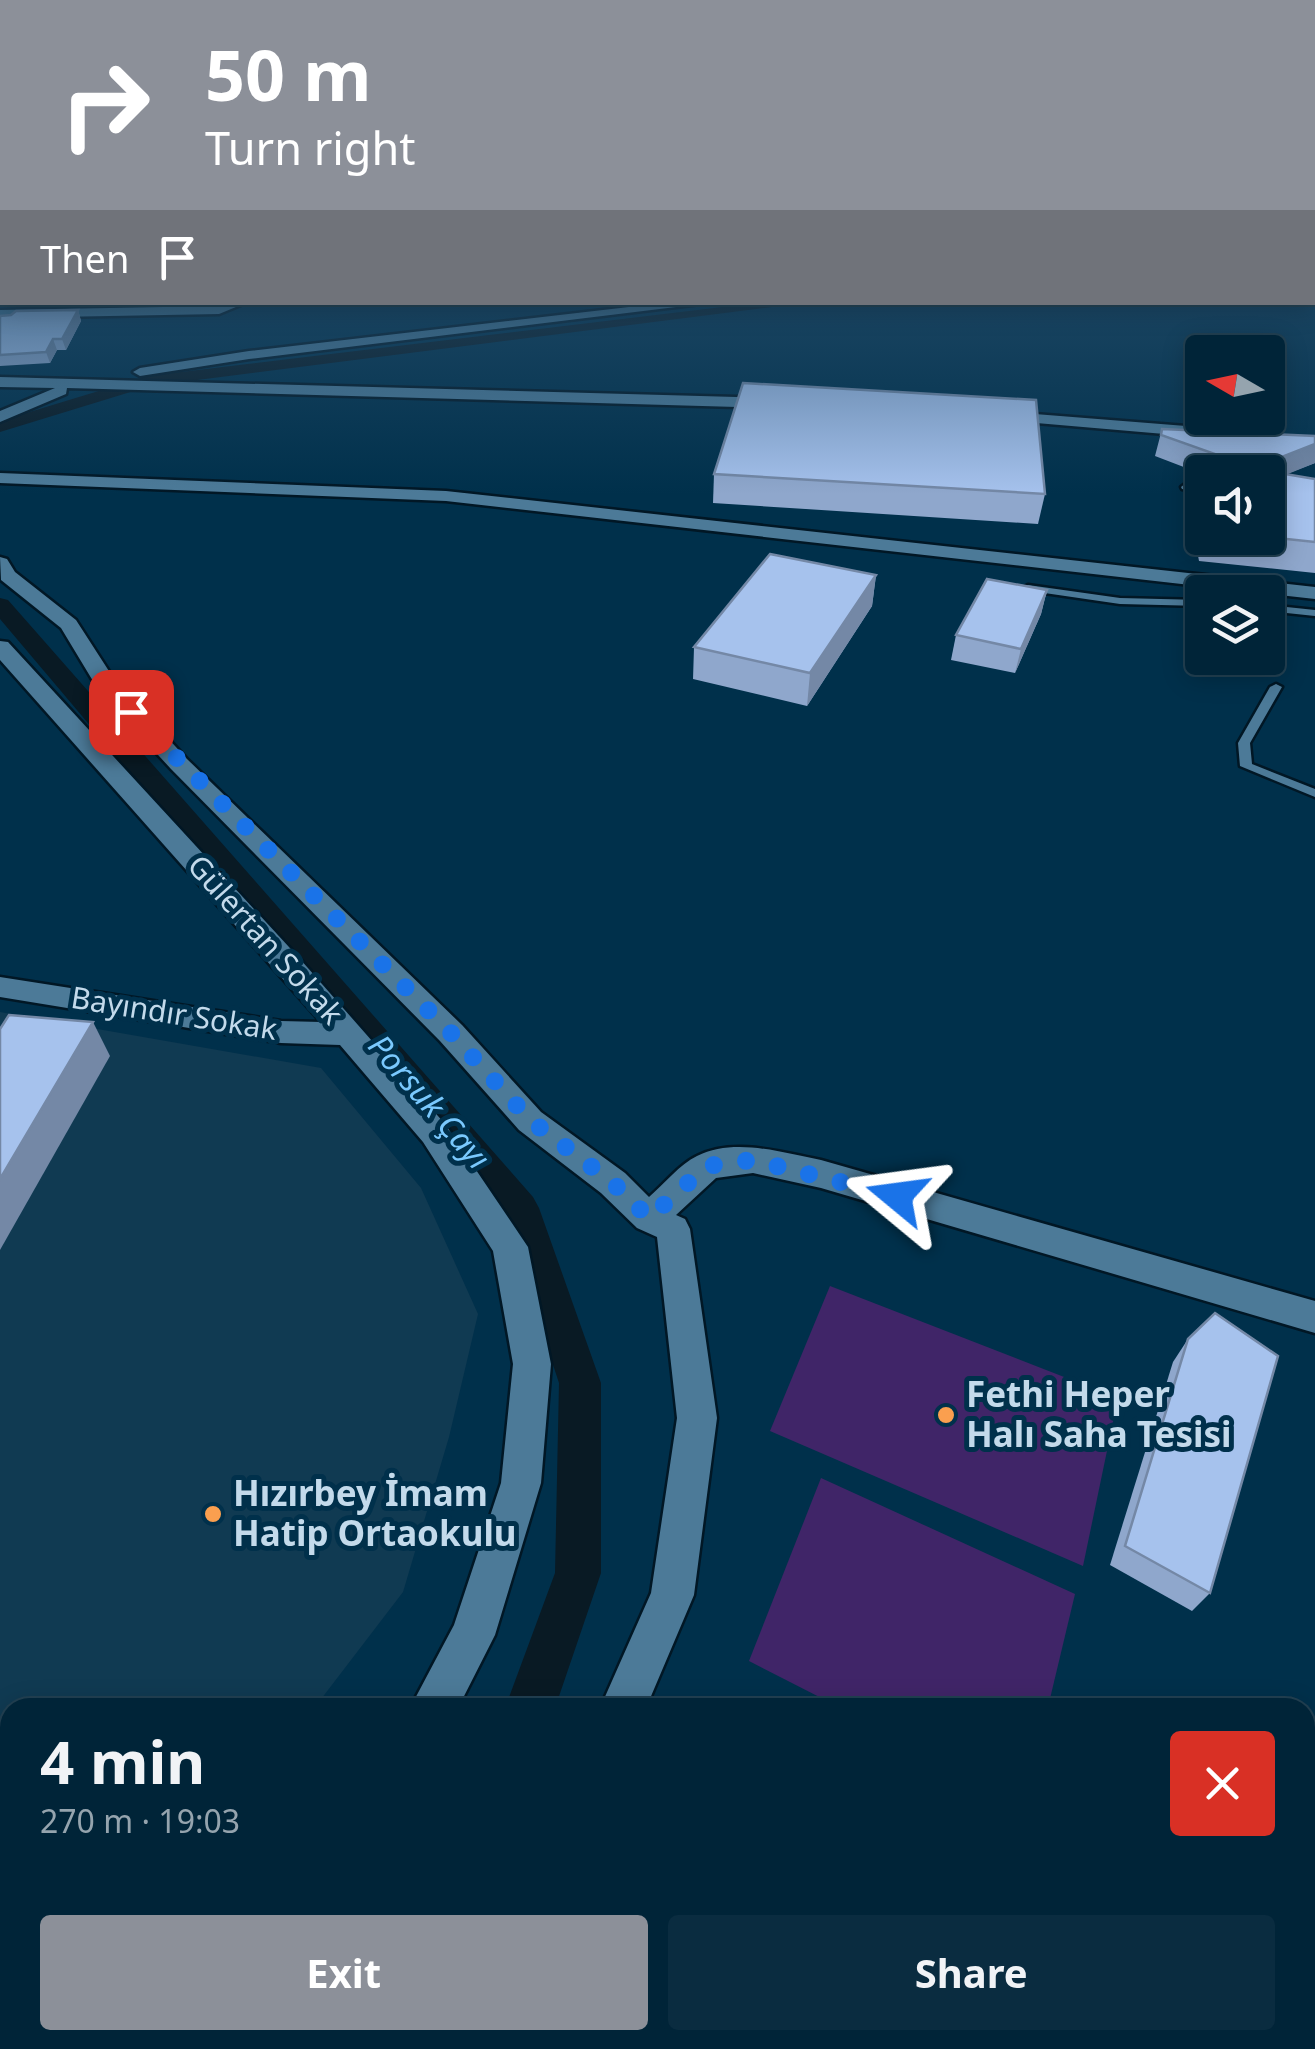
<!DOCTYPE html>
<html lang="en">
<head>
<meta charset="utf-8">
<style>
	:root { --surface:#002438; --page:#0a2c40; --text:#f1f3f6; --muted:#95a4ae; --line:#224153; --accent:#8c9099 }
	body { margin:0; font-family:"Noto Sans",sans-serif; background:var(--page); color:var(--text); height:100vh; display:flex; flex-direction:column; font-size:38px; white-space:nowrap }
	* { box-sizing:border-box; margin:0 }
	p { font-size:32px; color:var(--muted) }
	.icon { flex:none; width:55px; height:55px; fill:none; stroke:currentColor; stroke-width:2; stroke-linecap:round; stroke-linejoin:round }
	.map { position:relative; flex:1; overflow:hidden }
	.drawer { position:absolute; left:0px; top:1698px; width:1315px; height:352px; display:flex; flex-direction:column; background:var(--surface); border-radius:30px 30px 0 0; box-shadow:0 5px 25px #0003,0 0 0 2px var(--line) }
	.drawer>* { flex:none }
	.banner { position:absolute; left:0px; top:0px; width:1315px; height:305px; box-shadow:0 5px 25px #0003,0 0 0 2px var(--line); background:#8c9099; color:#fff; overflow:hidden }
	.needle { width:65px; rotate:279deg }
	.fabs { position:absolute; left:1185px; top:335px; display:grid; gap:20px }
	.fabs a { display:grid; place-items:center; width:100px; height:100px; border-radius:10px; background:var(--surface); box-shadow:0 5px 25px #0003,0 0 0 2px var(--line); font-size:50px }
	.pin { position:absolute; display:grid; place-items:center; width:85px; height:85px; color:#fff; margin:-42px; border-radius:20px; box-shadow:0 5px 15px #0006 }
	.me { position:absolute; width:110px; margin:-55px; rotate:286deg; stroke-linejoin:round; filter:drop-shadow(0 0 8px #0008) }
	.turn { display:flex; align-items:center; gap:35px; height:210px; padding:0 40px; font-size:45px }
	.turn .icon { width:130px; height:130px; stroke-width:2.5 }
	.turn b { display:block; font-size:70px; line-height:85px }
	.then { display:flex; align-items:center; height:95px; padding:0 40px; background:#0003; gap:20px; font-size:38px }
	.round { display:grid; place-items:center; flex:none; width:105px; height:105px; border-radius:10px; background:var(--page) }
	.overview { display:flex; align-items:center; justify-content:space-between; height:170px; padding:0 40px }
	h1 { font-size:60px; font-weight:700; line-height:75px }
	.action { display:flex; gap:20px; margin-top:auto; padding:20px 40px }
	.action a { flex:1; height:115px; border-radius:10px; background:var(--accent); color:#fff; font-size:40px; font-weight:700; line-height:115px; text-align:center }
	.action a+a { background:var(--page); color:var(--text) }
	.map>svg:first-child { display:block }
	.built { fill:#103a52 }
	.green { fill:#402568 }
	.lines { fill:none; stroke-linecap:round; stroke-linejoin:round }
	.canal { fill:#091a24; fill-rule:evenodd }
	.service-casing { stroke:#011725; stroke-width:5 }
	.minor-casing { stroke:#011725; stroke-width:5 }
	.service { fill:#4c7a98; fill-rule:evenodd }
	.minor { fill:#4c7a98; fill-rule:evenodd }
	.wall { fill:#8fa7cc }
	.shaded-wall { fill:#7488a6 }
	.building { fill:#a6c2ed; stroke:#7488a6; stroke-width:2.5 }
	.route { stroke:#1a73e8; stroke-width:18; stroke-dasharray:0 32.4 }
	.poi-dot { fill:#fa9f4f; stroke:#00304b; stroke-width:4 }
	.labels { text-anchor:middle; stroke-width:10; stroke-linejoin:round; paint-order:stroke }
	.street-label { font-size:30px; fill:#c3daeb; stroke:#00304b }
	.water-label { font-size:32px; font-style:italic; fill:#7ac9fe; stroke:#00304b }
	.near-poi-label { font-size:35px; font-weight:bold; fill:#c3daeb; stroke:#00304b; text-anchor:start }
</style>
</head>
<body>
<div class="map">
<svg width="1315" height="2049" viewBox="0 0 1315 2049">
	<rect width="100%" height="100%" fill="#00304b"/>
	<polygon class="built" points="0,1012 321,1068 421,1188 478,1314 449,1437 403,1592 315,1707 10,1708 10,2040 62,2040 55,2049 0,2049"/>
	<g class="green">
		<polygon points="830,1286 1118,1398 1083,1566 770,1431"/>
		<polygon points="821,1478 1075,1594 1048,1707 839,1707 749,1661"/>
	</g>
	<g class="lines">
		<g class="canal">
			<polygon points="765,302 812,302 150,386 0,432 0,421 148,376"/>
			<polygon points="0,598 8,600 533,1197 539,1208 601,1383 601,1573 555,1708 505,1708 555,1573 559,1383 504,1215 0,619"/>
			<polygon points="281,2040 341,2040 337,2049 277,2049"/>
		</g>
		<defs>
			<g id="service">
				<polygon points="1185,484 1202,486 1202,492 1182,489 1181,487"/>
				<polygon points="1028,585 1120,598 1202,600 1202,606 1120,604 1024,590 1023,588"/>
				<polygon points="1268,605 1315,610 1315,616 1268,611"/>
				<polygon points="1276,684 1282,687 1250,743 1252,764 1315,789 1315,797 1240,766 1238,743 1270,687"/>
			</g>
			<g id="minor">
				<rect x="1312" y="209" width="3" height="16"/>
				<polygon points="1312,271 1315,272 1315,281 1312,280"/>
				<polygon points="228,302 248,302 219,314 0,318 0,310 218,306"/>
				<polygon points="672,302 717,302 249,359 140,376 133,372 140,368 249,351"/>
				<polygon points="0,377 777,398 785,403 777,408 67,388 66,394 0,422 0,411 55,388 0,387"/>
				<polygon points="997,411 1211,428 1219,433 1211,438 991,419 989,416"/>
				<polygon points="0,473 446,491 1315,587 1315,599 446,501 0,483"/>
				<path d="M 0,557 L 7,559 L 15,572 L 76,620 L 116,682 L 187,759 L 462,1025 L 541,1112 L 625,1173 L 649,1197 C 664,1184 680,1164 697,1156 C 735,1137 783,1153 821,1160 L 1315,1301 L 1315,1333 L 821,1188 L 753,1173 L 716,1178 L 676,1215 L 685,1219 L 690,1229 L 717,1418 L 694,1595 L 646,1708 L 600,1708 L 651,1593 L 677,1418 L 657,1237 L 637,1228 L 601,1193 L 519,1130 L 440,1041 L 171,769 L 99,691 L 61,628 L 1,580 Z"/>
				<polygon points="0,641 8,642 300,959 445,1124 528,1247 551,1364 541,1483 495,1635 458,1708 410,1708 454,1625 501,1483 513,1364 493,1251 423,1142 340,1045 281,1043 0,997 0,977 281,1021 321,1022 0,660"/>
				<polygon points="147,2040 205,2040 201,2049 143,2049"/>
				<polygon points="418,2040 473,2040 469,2049 414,2049"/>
			</g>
		</defs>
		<use href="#service" class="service-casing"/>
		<use href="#minor" class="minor-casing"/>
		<use href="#service" class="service"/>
		<use href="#minor" class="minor"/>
	</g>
	<g class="wall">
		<polygon points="78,310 81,321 66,350 57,350 50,363 0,366 0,316"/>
		<polygon points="1162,429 1315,436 1315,463 1286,474 1315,479 1315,573 1199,561 1196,545 1202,526 1202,538 1268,538 1268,472 1202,472 1202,474 1155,456"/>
		<polygon points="714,474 1045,494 1038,524 713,503"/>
		<polygon points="876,575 872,606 807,706 693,679 694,647"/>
		<polygon points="1047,590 1041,614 1015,673 951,660 956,635"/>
		<polygon points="1188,1339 1210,1593 1192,1611 1110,1565 1173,1362"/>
	</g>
	<g class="shaded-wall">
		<polygon points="78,310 81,321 66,350 62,339"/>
		<polygon points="53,339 57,350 50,363 46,352"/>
		<polygon points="1315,444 1315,463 1268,482 1254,468"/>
		<polygon points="876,575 872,606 807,706 810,673"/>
		<polygon points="1047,590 1041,614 1015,673 1021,649"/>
		<polygon points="93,1022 110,1056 0,1250 0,1179"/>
	</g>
	<g class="building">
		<polygon points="78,310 62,339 53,339 46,352 0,355 0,316 11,315 16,311"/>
		<polygon points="743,383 1036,400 1045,494 714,474"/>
		<polygon points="1162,429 1315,436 1315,444 1254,468 1161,435"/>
		<polygon points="1255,469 1315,479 1315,542 1268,537 1268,472 1251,472"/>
		<polygon points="770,554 876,575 810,673 694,647"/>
		<polygon points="987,579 1047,590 1021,649 956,635"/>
		<polygon points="9,1015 93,1022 0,1179 0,1029"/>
		<polygon points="1215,1313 1278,1356 1210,1593 1125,1546 1188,1339"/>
	</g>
	<linearGradient id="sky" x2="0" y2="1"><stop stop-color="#001a29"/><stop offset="0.42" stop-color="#264e6c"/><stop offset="1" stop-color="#264e6c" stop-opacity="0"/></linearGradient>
	<rect width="1315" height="494" fill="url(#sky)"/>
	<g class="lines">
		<polyline class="route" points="131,712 451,1033 530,1120 613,1183 649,1218 707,1166 752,1160 897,1196"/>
	</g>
	<g class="poi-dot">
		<circle cx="946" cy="1415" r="10"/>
		<circle cx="213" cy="1514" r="10"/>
	</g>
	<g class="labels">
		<g class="street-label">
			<text transform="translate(265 940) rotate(48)" y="10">Gülertan Sokak</text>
			<text transform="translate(174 1014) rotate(9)" y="10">Bayındır Sokak</text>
		</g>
		<g class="water-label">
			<text transform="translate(429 1102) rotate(49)" y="11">Porsuk Çayı</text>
		</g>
		<g class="near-poi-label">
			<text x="966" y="1407">Fethi Heper<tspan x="966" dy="40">Halı Saha Tesisi</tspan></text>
			<text x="233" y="1506">Hızırbey İmam<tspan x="233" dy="40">Hatip Ortaokulu</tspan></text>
		</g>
	</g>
</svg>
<div class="fabs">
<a><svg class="needle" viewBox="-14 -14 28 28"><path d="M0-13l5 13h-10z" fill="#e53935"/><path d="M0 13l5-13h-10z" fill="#95a4ae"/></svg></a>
<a><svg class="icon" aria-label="sound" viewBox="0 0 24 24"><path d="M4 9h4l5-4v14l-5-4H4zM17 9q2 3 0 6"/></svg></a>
<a><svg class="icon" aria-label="layers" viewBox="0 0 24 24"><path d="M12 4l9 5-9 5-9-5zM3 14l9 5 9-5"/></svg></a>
</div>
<div class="pin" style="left:131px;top:712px;background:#d93025"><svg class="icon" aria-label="arrive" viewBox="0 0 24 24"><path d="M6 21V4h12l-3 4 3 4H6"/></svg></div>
<svg class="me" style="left:897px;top:1196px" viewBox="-20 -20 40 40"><path d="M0-17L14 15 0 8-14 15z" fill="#1a73e8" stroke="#fff" stroke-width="4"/></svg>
<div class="banner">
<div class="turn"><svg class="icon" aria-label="right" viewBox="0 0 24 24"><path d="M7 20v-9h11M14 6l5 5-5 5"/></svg><div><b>50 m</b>Turn right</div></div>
<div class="then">Then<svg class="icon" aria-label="arrive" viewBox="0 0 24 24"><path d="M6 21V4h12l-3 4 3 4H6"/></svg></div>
</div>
<section class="drawer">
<div class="overview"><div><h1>4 min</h1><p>270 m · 19:03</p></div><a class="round" style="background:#d93025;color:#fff"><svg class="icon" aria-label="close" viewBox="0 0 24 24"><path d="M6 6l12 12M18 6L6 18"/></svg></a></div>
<div class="action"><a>Exit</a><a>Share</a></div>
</section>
</div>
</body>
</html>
